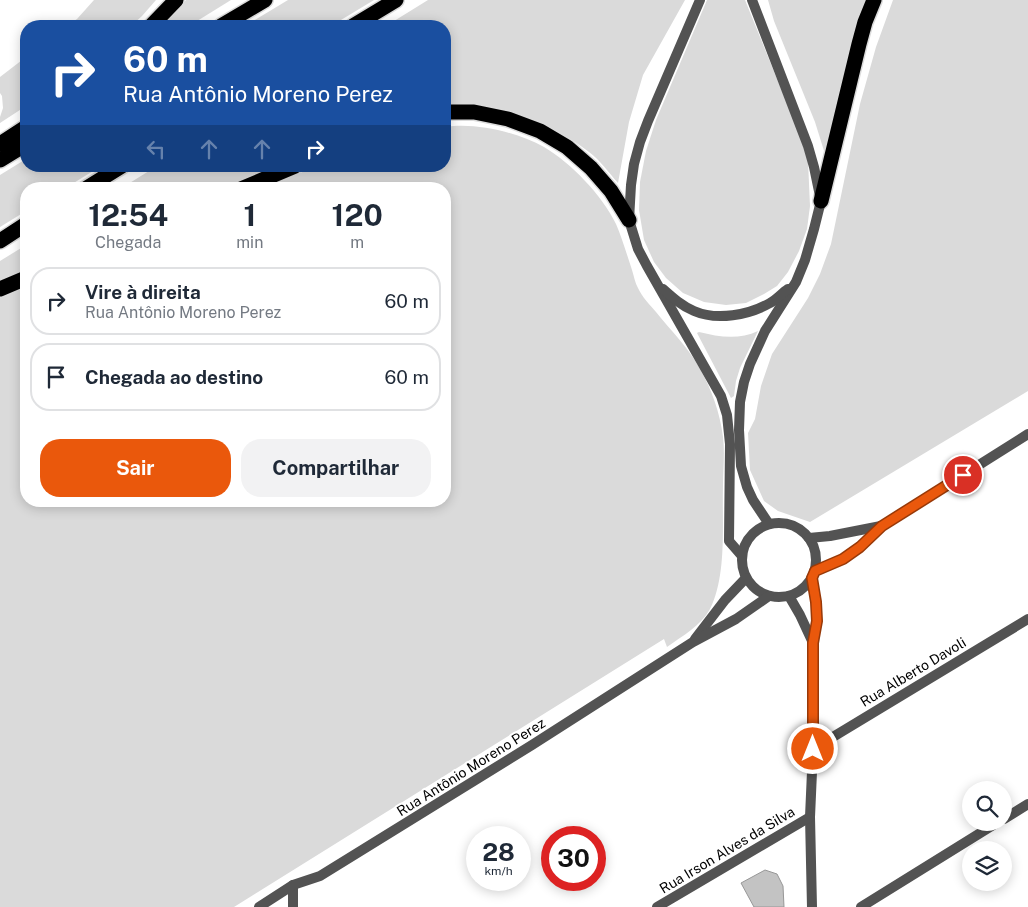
<!DOCTYPE html>
<html lang="pt">
<head>
<meta charset="utf-8">
<style>
	:root { --surface:#fff; --page:#f2f2f3; --text:#1f2937; --muted:#747a83; --line:#e0e1e3; --accent:#ea580c }
	body { margin:0; font-family:"Public Sans",sans-serif; background:var(--page); color:var(--text); height:100vh; display:flex; flex-direction:column; font-size:19px; white-space:nowrap }
	* { box-sizing:border-box; margin:0 }
	p { font-size:16px; color:var(--muted) }
	.icon { flex:none; width:28px; height:28px; fill:none; stroke:currentColor; stroke-width:2; stroke-linecap:round; stroke-linejoin:round }
	.map { position:relative; flex:1; overflow:hidden }
	.details { position:absolute; left:20px; top:182px; width:431px; height:325px; display:flex; flex-direction:column; background:var(--surface); border-radius:20px; box-shadow:0 2px 12px #0003 }
	.details>* { flex:none }
	.hud { position:absolute; left:20px; top:20px; width:431px; height:152px; border-radius:20px; box-shadow:0 2px 12px #0003; background:#1a4fa0; color:#fff; overflow:hidden }
	.fabs { position:absolute; left:962px; top:781px; display:grid; gap:10px }
	.fabs a { display:grid; place-items:center; width:50px; height:50px; border-radius:50%; background:var(--surface); box-shadow:0 2px 12px #0003; font-size:25px }
	.speed { position:absolute; left:466px; top:826px; display:flex; gap:10px; font-size:25px; font-weight:700; text-align:center }
	.speed>* { display:grid; place-content:center; width:65px; height:65px; border-radius:50%; background:var(--surface); box-shadow:0 2px 12px #0003; line-height:1 }
	.speed small { font-size:12px; font-weight:400 }
	.speed .limit { border:8px solid #d22; background:#fff; color:#111 }
	.pin { position:absolute; display:grid; place-items:center; width:42px; height:42px; color:#fff; margin:-21px; border:2px solid #fff; border-radius:50%; box-shadow:0 1px 5px #0007 }
	.me { position:absolute; width:55px; margin:-28px; rotate:0deg; stroke-linejoin:round; filter:drop-shadow(0 0 4px #0008) }
	.turn { display:flex; align-items:center; gap:18px; height:105px; padding:0 20px; font-size:22px }
	.turn .icon { width:65px; height:65px; stroke-width:2.5 }
	.turn b { display:block; font-size:35px; line-height:42px }
	.lanes { display:flex; align-items:center; height:48px; padding:0 20px; background:#0003; justify-content:center; gap:25px; direction:ltr }
	.lanes .off { opacity:.35 }
	.eta { display:flex; justify-content:space-evenly; align-items:center; height:85px; text-align:center }
	.eta b { font-size:30px; font-weight:700; line-height:35px }
	.primary-button { display:flex; gap:10px; margin-top:auto; padding:10px 20px }
	.primary-button a { flex:1; height:58px; border-radius:20px; background:var(--accent); color:#fff; font-size:20px; font-weight:700; line-height:58px; text-align:center }
	.primary-button a+a { background:var(--page); color:var(--text) }
	ul { padding:0; list-style:none }
	li { display:flex; align-items:center; gap:15px; height:68px; margin:0 10px 8px; padding:0 10px; border:2px solid var(--line); border-radius:20px }
	li div { flex:1 }
	li b { display:block; font-size:19px }
	li em { font-style:normal }
	.map>svg:first-child { display:block }
	.green { fill:#dadada }
	.building { fill:#c3c3c3; stroke:#979797 }
	.lines { fill:none; stroke-linecap:round; stroke-linejoin:round }
	.motorway-casing { stroke:#dbdbdb; stroke-width:18 }
	.minor { stroke:#535353; stroke-width:10 }
	.tertiary { stroke:#535353; stroke-width:10 }
	.motorway { stroke:#000; stroke-width:15 }
	.route-casing { stroke:#983908; stroke-width:12 }
	.route { stroke:#ea580c; stroke-width:9 }
	.labels { text-anchor:middle; stroke-width:4; stroke-linejoin:round; paint-order:stroke }
	.street-label { font-size:14px; fill:#000; stroke:#fff }
</style>
</head>
<body>
<div class="map">
<svg width="1028" height="907" viewBox="0 0 1028 907">
	<rect width="100%" height="100%" fill="#fff"/>
	<g class="green">
		<polygon points="94,0 156,0 142,16 131,26 67,26 77,19"/>
		<polygon points="186,0 231,0 189,26 161,26"/>
		<polygon points="288,0 374,0 331,26 245,26"/>
		<path d="M 428,0 L 685,0 L 643,75 L 629,122 L 618,183 C 609,173 600,160 589,152 C 548,121 497,101 445,106 L 445,26 L 386,26 Z"/>
		<polygon points="707,0 745,0 801,138 808,161 810,206 807,229 799,251 788,272 777,286 764,294 746,303 726,305 704,302 683,293 666,278 654,262 644,240 639,210 640,182 646,151 656,120"/>
		<polygon points="768,0 866,0 825,154 815,122 774,21"/>
		<polygon points="893,0 1028,0 1028,391 810,522 778,511 764,501 750,470 748,433 755,419 761,386 772,354 808,298 820,274 831,244 860,104 876,47"/>
		<polygon points="26,57 26,106 0,123 0,117 3,108 2,96 0,93 0,77"/>
		<path d="M 445,127 C 475,122 517,132 544,147 C 571,163 602,195 616,224 C 622,238 627,255 632,270 C 634,276 635,283 638,288 C 642,297 650,305 656,312 C 671,331 689,348 700,369 C 712,390 720,413 723,437 C 725,453 723,470 723,486 C 722,524 727,575 710,609 C 701,626 682,636 667,647 L 664,639 L 234,907 L 0,907 L 0,298 L 26,287 L 26,501 L 445,501 L 445,189 L 263,189 L 314,167 L 445,166 Z"/>
		<polygon points="26,159 26,166 101,166 64,189 26,189 26,211 0,227 0,175"/>
		<polygon points="157,166 275,166 222,189 120,189"/>
		<polygon points="26,245 26,271 0,282 0,261"/>
		<path d="M 758,331 L 740,368 L 736,381 L 734,396 L 731,398 L 697,333 L 699,332 C 719,337 739,340 758,331 Z"/>
	</g>
	<polygon class="building" points="765,870 777,874 783,886 784,907 754,907 741,883"/>
	<g class="lines">
		<defs>
			<g id="motorway">
				<polyline points="151,26 176,0"/>
				<polyline points="221,26 265,0"/>
				<polyline points="353,26 396,0"/>
				<polyline points="445,112 474,112 508,119 540,131 567,147 591,168 611,191 629,220"/>
				<polyline points="0,144 26,127"/>
				<polyline points="0,160 26,144"/>
				<polyline points="85,189 122,166"/>
				<polyline points="241,189 295,166"/>
				<polyline points="821,201 859,44 865,22 874,0"/>
				<polyline points="0,241 26,224"/>
				<polyline points="0,289 26,278"/>
			</g>
		</defs>
		<use href="#motorway" class="motorway-casing"/>
		<g class="minor">
			<polyline points="812,578 816,602 817,621 813,643 813,749 810,817 812,907"/>
			<polyline points="789,596 800,615 813,643"/>
			<polyline points="813,749 1028,619"/>
			<polyline points="1004,819 1028,804"/>
			<polyline points="293,907 293,885"/>
			<polyline points="657,907 810,817"/>
			<polyline points="861,907 998,822"/>
		</g>
		<g class="tertiary">
			<polyline points="700,0 648,121 640,142 634,164 631,185 629,220 638,249 647,266 721,396 727,415 730,444 729,541 742,556"/>
			<polyline points="752,0 808,146 814,167 821,201 814,229 805,260 796,282 765,331 750,364 744,382 740,402 739,430 741,466 747,487 753,500 769,524"/>
			<path d="M 663,289 C 673,298 682,306 694,311 C 717,321 749,315 770,303 C 776,300 782,293 788,289"/>
			<circle cx="779" cy="560" r="37"/>
			<polyline points="809,538 830,536 881,526"/>
			<polyline points="815,571 843,559 860,547 882,526 1028,434"/>
			<polyline points="695,639 725,600 746,578"/>
			<polyline points="259,907 293,885 320,876 532,745 693,642 736,619 769,596"/>
		</g>
		<use href="#motorway" class="motorway"/>
	</g>
	<g class="lines">
		<defs>
			<polyline id="route" points="813,749 813,643 817,621 816,602 812,578 815,571 843,559 860,547 882,526 963,475"/>
		</defs>
		<use href="#route" class="route-casing"/>
		<use href="#route" class="route"/>
	</g>
	<g class="labels">
		<g class="street-label">
			<text transform="translate(913 672) rotate(-31)" y="5">Rua Alberto Davoli</text>
			<text transform="translate(471 767) rotate(-32)" y="5">Rua Antônio Moreno Perez</text>
			<text transform="translate(727 850) rotate(-31)" y="5">Rua Irson Alves da Silva</text>
		</g>
	</g>
</svg>
<div class="fabs">
<a><svg class="icon" aria-label="search" viewBox="0 0 24 24"><circle cx="10" cy="10" r="6"/><path d="M15 15l6 6"/></svg></a>
<a><svg class="icon" aria-label="layers" viewBox="0 0 24 24"><path d="M12 4l9 5-9 5-9-5zM3 14l9 5 9-5"/></svg></a>
</div>
<div class="speed"><div>28<small>km/h</small></div><div class="limit">30</div></div>
<div class="pin" style="left:963px;top:475px;background:#d93025"><svg class="icon" aria-label="arrive" viewBox="0 0 24 24"><path d="M6 21V4h12l-3 4 3 4H6"/></svg></div>
<svg class="me" style="left:813px;top:749px" viewBox="-20 -20 40 40"><circle r="17" fill="#ea580c" stroke="#fff" stroke-width="3"/><path d="M0-11L8 9 0 5-8 9z" fill="#fff"/></svg>
<div class="hud">
<div class="turn"><svg class="icon" aria-label="right" viewBox="0 0 24 24"><path d="M7 20v-9h11M14 6l5 5-5 5"/></svg><div><b>60 m</b>Rua Antônio Moreno Perez</div></div>
<div class="lanes"><svg class="icon off" aria-label="left" viewBox="0 0 24 24"><path d="M17 20v-9H6M10 6l-5 5 5 5"/></svg><svg class="icon off" aria-label="ahead" viewBox="0 0 24 24"><path d="M12 20V5M6 11l6-6 6 6"/></svg><svg class="icon off" aria-label="ahead" viewBox="0 0 24 24"><path d="M12 20V5M6 11l6-6 6 6"/></svg><svg class="icon" aria-label="right" viewBox="0 0 24 24"><path d="M7 20v-9h11M14 6l5 5-5 5"/></svg></div>
</div>
<section class="details">
<div class="eta">
<div><b>12:54</b><p>Chegada</p></div>
<div><b>1</b><p>min</p></div>
<div><b>120</b><p>m</p></div>
</div>
<ul>
<li><svg class="icon" aria-label="right" viewBox="0 0 24 24"><path d="M7 20v-9h11M14 6l5 5-5 5"/></svg><div><b>Vire à direita</b><p>Rua Antônio Moreno Perez</p></div><em>60 m</em></li>
<li><svg class="icon" aria-label="arrive" viewBox="0 0 24 24"><path d="M6 21V4h12l-3 4 3 4H6"/></svg><div><b>Chegada ao destino</b></div><em>60 m</em></li>
</ul>
<div class="primary-button"><a>Sair</a><a>Compartilhar</a></div>
</section>
</div>
</body>
</html>
